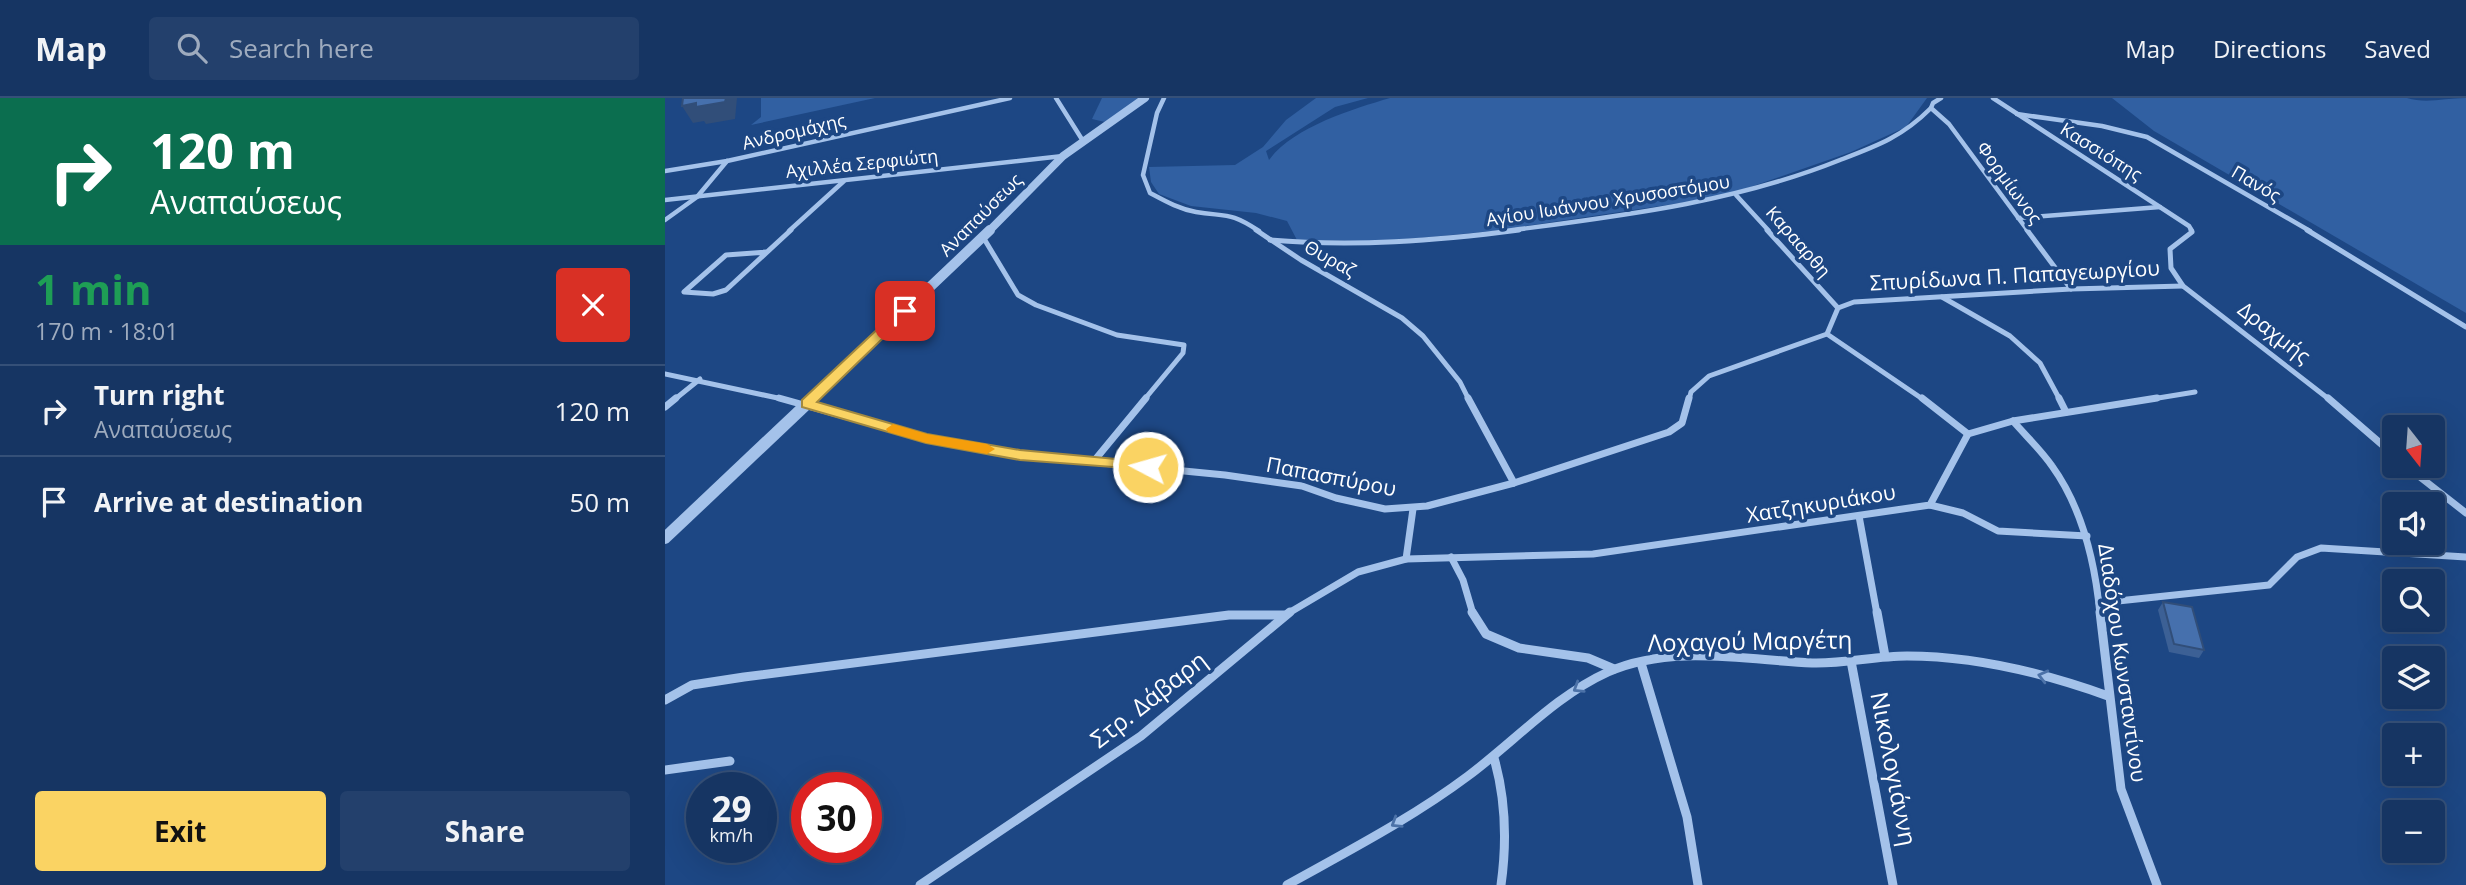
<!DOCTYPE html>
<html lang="en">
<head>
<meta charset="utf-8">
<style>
	:root { --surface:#163563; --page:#23406c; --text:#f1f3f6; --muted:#9eabbe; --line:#355078; --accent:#fad363 }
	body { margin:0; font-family:"Open Sans",sans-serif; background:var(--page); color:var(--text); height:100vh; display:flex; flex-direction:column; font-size:26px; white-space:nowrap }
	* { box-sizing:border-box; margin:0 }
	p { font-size:23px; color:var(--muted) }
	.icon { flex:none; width:38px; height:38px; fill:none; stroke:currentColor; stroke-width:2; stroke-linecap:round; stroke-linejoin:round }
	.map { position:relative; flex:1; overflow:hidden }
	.details { display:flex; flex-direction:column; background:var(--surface); width:665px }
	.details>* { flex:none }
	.top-card { background:#0b6e4f; color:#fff; overflow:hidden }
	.needle { width:46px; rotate:163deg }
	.controls { position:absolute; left:1717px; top:317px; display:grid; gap:14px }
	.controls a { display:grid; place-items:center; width:63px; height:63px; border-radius:7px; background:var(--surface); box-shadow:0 7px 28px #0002,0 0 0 2px var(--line); font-size:35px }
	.speed { position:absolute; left:21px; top:674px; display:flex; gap:14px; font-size:35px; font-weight:700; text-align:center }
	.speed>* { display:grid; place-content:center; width:91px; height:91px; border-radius:50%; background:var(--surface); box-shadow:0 7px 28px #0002,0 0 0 2px var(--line); line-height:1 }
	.speed small { font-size:18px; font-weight:400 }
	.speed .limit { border:10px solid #d22; background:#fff; color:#111 }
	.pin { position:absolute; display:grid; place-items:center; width:60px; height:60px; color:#fff; margin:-30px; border-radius:14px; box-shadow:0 4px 10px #0006 }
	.me { position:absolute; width:77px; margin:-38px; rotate:276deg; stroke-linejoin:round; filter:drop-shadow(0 0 5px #0008) }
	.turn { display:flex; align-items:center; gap:24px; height:147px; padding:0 35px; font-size:32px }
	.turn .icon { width:91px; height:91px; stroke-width:2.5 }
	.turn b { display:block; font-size:49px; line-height:60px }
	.round { display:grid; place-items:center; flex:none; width:74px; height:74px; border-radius:7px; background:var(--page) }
	.overview { display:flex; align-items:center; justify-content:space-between; height:119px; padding:0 35px }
	h1 { font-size:42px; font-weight:700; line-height:52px; color:#1e9e55 }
	.action { display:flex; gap:14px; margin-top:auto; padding:14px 35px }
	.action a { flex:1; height:80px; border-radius:7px; background:var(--accent); color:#111; font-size:28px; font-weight:700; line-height:80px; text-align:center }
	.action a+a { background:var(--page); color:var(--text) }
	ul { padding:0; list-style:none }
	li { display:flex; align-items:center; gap:21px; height:91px; padding:0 35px; border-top:2px solid var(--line) }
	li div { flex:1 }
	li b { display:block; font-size:26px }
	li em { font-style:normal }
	header { display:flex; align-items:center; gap:42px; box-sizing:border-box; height:98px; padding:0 35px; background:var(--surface); border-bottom:2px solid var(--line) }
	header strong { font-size:33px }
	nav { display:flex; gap:38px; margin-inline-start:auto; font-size:24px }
	.search { width:490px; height:63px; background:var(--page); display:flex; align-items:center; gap:18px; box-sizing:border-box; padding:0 24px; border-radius:7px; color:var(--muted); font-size:26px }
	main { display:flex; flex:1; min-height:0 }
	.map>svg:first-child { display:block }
	.green { fill:#3160a2 }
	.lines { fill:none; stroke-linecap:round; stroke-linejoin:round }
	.minor-far3 { stroke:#a4c2ea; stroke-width:4.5 }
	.minor-far2 { stroke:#a4c2ea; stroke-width:5 }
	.minor-far1 { stroke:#a4c2ea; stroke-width:7 }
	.minor { stroke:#a4c2ea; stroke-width:9 }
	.tertiary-far2 { stroke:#a4c2ea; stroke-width:8 }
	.tertiary-far1 { stroke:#a4c2ea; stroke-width:10 }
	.tertiary { stroke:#a4c2ea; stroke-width:12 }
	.wall { fill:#3c6095 }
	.shaded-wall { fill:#314e79 }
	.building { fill:#4670ad; stroke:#314e79; stroke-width:2 }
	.oneway { stroke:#4c72a8 }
	.route { fill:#fad363; stroke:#a28940; stroke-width:2 }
	.slow { fill:#f59e0b }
	.labels { text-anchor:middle; stroke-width:7; stroke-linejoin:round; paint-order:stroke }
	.far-street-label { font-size:18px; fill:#fff; stroke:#1d4784 }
	.street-label { font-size:21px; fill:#fff; stroke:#1d4784 }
	.near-street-label { font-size:24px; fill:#fff; stroke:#1d4784 }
</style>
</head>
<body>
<header>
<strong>Map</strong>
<div class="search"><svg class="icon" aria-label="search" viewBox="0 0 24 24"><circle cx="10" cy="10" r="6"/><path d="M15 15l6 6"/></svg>Search here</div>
<nav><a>Map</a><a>Directions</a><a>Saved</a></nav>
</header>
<main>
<section class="details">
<div class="top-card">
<div class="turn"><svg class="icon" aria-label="right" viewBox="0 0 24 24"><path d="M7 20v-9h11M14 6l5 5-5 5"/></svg><div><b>120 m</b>Αναπαύσεως</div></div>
</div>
<div class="overview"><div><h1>1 min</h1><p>170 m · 18:01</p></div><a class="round" style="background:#d93025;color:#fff"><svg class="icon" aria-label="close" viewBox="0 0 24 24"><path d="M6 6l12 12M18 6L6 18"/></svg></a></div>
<ul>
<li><svg class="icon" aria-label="right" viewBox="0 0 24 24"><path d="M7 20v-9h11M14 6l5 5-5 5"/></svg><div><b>Turn right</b><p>Αναπαύσεως</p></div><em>120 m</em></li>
<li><svg class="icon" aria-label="arrive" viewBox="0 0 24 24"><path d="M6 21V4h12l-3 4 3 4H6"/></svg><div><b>Arrive at destination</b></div><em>50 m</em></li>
</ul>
<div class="action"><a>Exit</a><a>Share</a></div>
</section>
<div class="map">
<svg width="1801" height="787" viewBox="0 0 1801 787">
	<rect width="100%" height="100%" fill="#1d4784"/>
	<g class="green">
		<polygon points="96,0 210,0 86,27 96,19"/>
		<polygon points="437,0 475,0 440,24 427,21"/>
		<path d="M 651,0 L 703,0 L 670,9 L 601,53 L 604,62 C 628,29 688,11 725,0 L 1262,0 L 1241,29 L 1186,54 L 1074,93 L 1022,104 L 828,133 L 723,143 L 632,142 L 622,123 L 591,115 L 526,108 L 494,96 L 486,84 L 484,69 L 570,67 L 598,49 L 621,22 Z"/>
		<path d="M 1447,0 L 1742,0 C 1761,6 1780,0 1801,0 L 1801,215 L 1489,33 Z"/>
	</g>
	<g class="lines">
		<g class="minor-far3">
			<polyline points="391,0 418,43"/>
			<path d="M 499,0 L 492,15 L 478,77 L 485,95 C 500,103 514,111 531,114 C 563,119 565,114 594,133"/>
			<polyline points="1276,0 1268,5 1266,10 1284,26 1363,133"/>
			<polyline points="1328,0 1524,128 1527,133"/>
			<polyline points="1352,16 1437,28 1482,39 1645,133"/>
			<polyline points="0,73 62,63 345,0"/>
			<polyline points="1071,97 1104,133"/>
			<polyline points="0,102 398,58"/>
			<polyline points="1353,120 1495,109"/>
			<polyline points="0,122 32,99 62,63"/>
			<polyline points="124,133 179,83"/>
			<path d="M 841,133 C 954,118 1068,105 1175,62 C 1212,48 1237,39 1266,10"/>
		</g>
		<g class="minor-far2">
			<polyline points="591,132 636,162 737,220 758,238 795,284 804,302"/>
			<polyline points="1102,132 1173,210"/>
			<polyline points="1362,132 1406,191"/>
			<polyline points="1526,132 1527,134 1505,151 1506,170 1518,188 1665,302"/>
			<polyline points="1642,132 1801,229"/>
			<polyline points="318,139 353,197 371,207 452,237 519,247 518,255 479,302"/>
			<path d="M 605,142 C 689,149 770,143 854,132"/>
			<polyline points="101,154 61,157 19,194 48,196 61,192 126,132"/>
			<polyline points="1277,199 1345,238 1375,265 1395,302"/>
			<polyline points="1162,236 1259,302"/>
			<polyline points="0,276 122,302"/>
			<polyline points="9,302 35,281"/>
			<polyline points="1024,302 1026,294 1044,278 1162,236 1173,210 1189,204 1406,191 1518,188"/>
			<polyline points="1481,302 1530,294"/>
		</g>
		<g class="minor-far1">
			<polyline points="114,300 261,341 355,357 560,377 637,388 671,400 720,411 762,408 849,385 1004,334 1017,325 1024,300"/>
			<polyline points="803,300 849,385"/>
			<polyline points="1257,300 1303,336"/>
			<polyline points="1394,300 1401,314"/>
			<polyline points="1663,300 1729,357"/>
			<polyline points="0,309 11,300"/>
			<path d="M 1348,323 C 1361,338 1376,352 1387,368 C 1418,411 1430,464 1435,516"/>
			<polyline points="429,363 481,300"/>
			<polyline points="1741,368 1801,415"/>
			<polyline points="1265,407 1298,415 1333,433 1422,438"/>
			<polyline points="1194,418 1212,516"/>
			<polyline points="786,459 798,482 808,516"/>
			<polyline points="741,461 748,411"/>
			<polyline points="1434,505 1604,487 1632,459 1656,450 1801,459"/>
			<polyline points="622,516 693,474 741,461 928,456 1265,407 1303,336 1348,323 1492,300"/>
		</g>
		<g class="minor">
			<polyline points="807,514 821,536 854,550 923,560 949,571"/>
			<polyline points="1212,514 1220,558"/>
			<polyline points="1435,514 1456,691 1492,787"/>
			<polyline points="1186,563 1228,787"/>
			<polyline points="976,565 1022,719 1033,787"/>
			<polyline points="0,602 27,587 79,579 564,517 619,517"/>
			<path d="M 829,660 C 841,702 842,744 836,787"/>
			<polyline points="0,672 65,663"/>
			<polyline points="255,787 476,638 625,514"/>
			<path d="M 622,787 C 683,753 747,720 803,678 C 849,644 890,598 943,574 C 1005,546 1082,562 1147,565 C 1179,566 1210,558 1242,558 C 1310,558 1379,575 1443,598"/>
		</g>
		<polyline class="tertiary-far2" points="324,133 398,58 480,0"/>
		<polyline class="tertiary-far1" points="146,302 325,132"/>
		<polyline class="tertiary" points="0,440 148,300"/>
	</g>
	<polygon class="wall" points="1498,504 1539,552 1534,560 1504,554 1493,512"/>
	<polygon class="shaded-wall" points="61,0 72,0 70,21 41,26 39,23 28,25 17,8"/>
	<g class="building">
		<polygon points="18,0 61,0 60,4 31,9 31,5 17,8"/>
		<polygon points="1498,504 1527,509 1539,552 1509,546"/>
	</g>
	<defs><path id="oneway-chevron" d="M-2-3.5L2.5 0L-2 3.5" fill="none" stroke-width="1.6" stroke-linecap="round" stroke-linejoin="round" transform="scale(1.75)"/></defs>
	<g class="oneway">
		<use href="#oneway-chevron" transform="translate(1378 578) rotate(-166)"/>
		<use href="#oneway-chevron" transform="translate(913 590) rotate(148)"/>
		<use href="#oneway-chevron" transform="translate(731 725) rotate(148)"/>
	</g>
	<polygon class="route" points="240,209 246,213 244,215 152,304 262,336 355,352 483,364 491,369 488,372 355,362 261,345 137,309 137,302 235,210"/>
	<polygon class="slow" points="228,326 262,336 322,346 330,351 322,356 261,345 223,334 221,331"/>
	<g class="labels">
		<g class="far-street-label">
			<text transform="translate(129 34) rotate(-13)" y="6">Ανδρομάχης</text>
			<text transform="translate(1436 54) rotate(32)" y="6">Κασσιόπης</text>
			<text transform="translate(197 66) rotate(-6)" y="6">Αχιλλέα Σερφιώτη</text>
			<text transform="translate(1344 85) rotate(54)" y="6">Φορμίωνος</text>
			<text transform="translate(1591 86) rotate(30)" y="6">Πανός</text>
			<text transform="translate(943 103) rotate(-9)" y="6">Αγίου Ιωάννου Χρυσοστόμου</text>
			<text transform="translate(316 117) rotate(-45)" y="6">Αναπαύσεως</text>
			<text transform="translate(1133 144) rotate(49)" y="6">Καρααρθη</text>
			<text transform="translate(665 161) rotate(29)" y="6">Θυραζ</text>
		</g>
		<g class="street-label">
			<text transform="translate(1350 178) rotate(-3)" y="7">Σπυρίδωνα Π. Παπαγεωργίου</text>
			<text transform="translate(1609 235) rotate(38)" y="7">Δραχμής</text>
			<text transform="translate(666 379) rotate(11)" y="7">Παπασπύρου</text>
			<text transform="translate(1156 406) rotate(-9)" y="7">Χατζηκυριάκου</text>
			<text transform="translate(1457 565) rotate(82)" y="7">Διαδόχου Κωνσταντίνου</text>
		</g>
		<g class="near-street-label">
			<text transform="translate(1085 544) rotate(-1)" y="8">Λοχαγού Μαργέτη</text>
			<text transform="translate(484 602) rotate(-38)" y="8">Στρ. Δάβαρη</text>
			<text transform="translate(1228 671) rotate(79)" y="8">Νικολογιάννη</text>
		</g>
	</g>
</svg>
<div class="controls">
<a><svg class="needle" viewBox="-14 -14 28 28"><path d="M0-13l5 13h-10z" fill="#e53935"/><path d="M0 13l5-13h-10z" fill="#9eabbe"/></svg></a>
<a><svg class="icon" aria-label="sound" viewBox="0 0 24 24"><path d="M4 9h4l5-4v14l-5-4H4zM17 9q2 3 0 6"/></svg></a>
<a><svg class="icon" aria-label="search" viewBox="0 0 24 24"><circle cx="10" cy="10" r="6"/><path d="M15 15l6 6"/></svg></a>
<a><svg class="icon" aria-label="layers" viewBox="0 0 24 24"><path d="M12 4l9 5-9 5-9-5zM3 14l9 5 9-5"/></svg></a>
<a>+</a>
<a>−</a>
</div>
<div class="speed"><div>29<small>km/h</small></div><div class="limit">30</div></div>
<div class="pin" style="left:240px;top:213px;background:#d93025"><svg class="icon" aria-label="arrive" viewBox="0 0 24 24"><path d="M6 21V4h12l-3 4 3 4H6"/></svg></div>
<svg class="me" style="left:483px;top:369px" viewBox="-20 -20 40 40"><circle r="17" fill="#fad363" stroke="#fff" stroke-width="3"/><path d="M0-11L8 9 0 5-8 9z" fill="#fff"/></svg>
</div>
</main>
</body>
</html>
